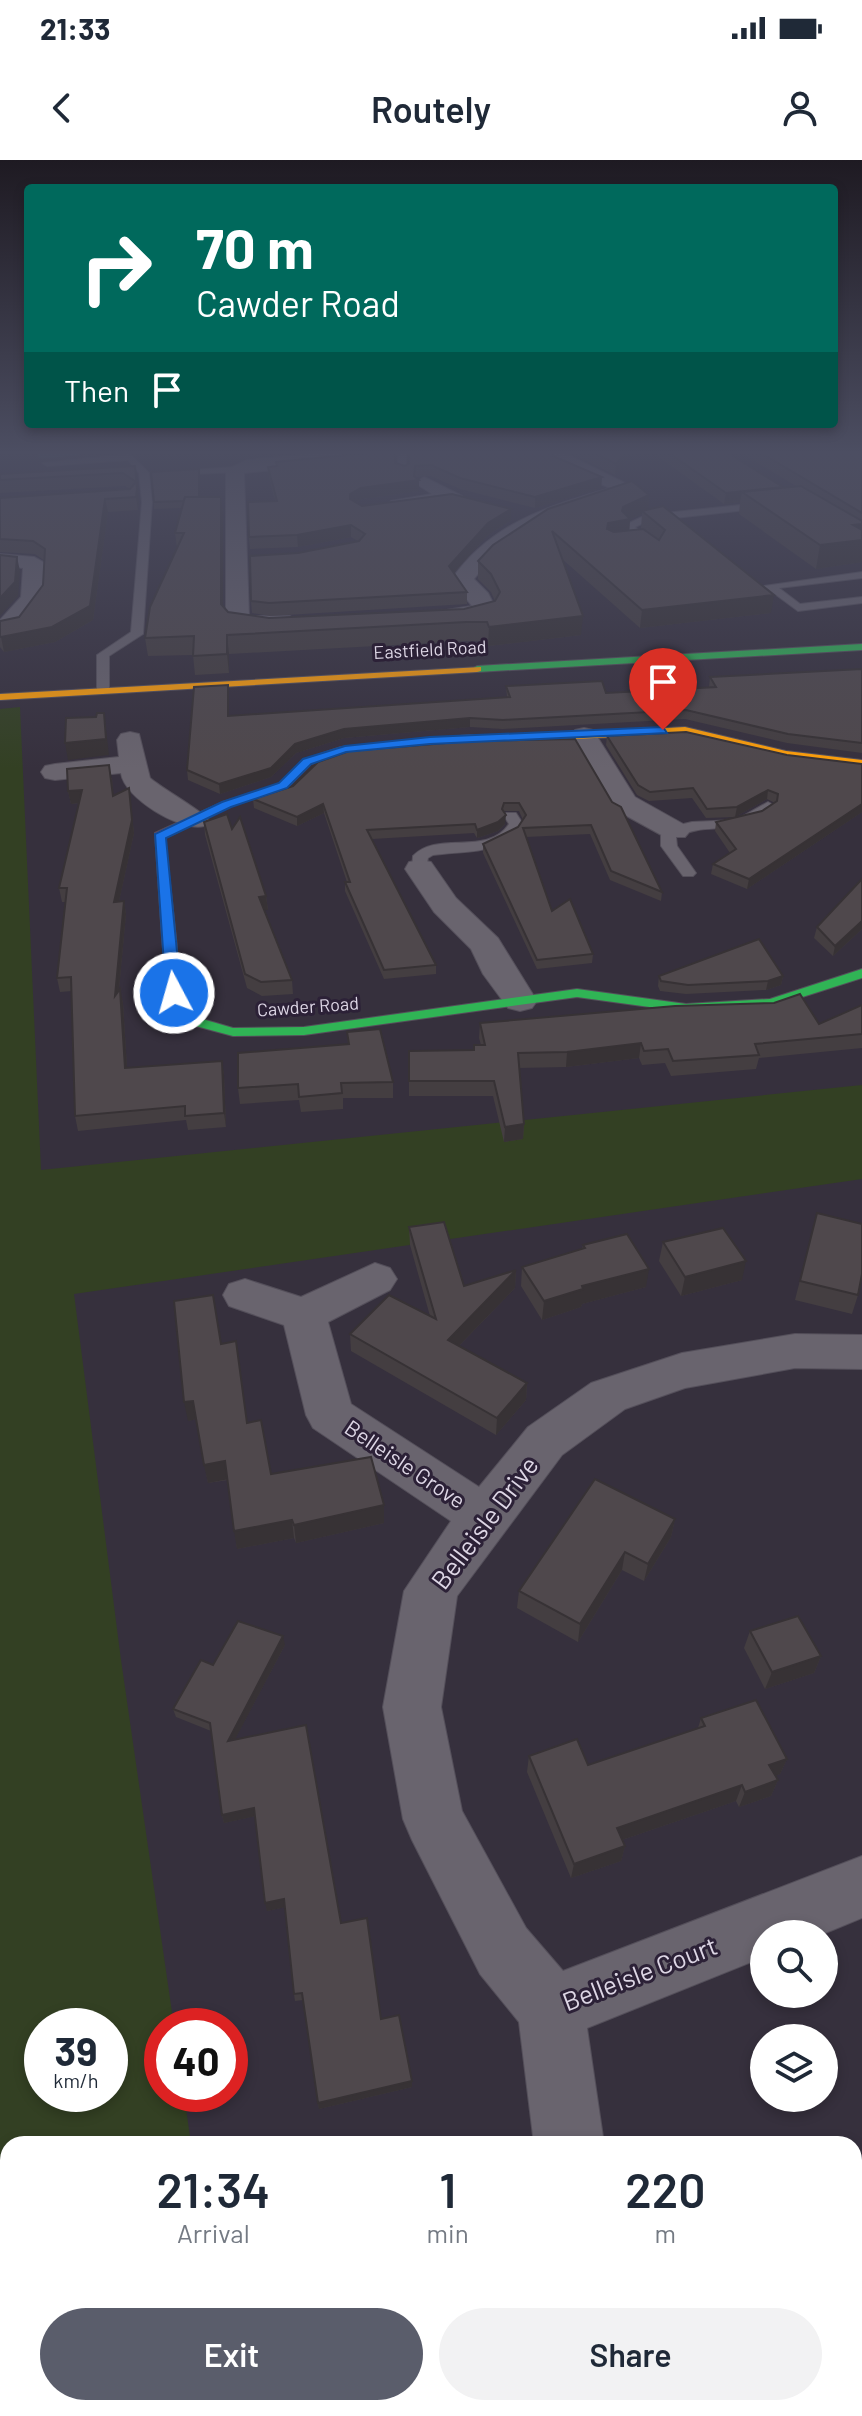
<!DOCTYPE html>
<html lang="en">
<head>
<meta charset="utf-8">
<style>
	:root { --surface:#fff; --page:#f2f2f3; --text:#1f2937; --muted:#747a83; --accent:#5a5d6b }
	body { margin:0; font-family:Barlow,sans-serif; background:var(--page); color:var(--text); height:100vh; display:flex; flex-direction:column; font-size:30px; white-space:nowrap }
	* { box-sizing:border-box; margin:0 }
	p { font-size:26px; color:var(--muted) }
	.icon { flex:none; width:44px; height:44px; fill:none; stroke:currentColor; stroke-width:2; stroke-linecap:round; stroke-linejoin:round }
	.map { position:relative; flex:1; overflow:hidden }
	.sheet { position:absolute; left:0px; top:1976px; width:862px; height:280px; display:flex; flex-direction:column; background:var(--surface); border-radius:24px 24px 0 0; box-shadow:0 4px 12px #0003 }
	.sheet>* { flex:none }
	.top-card { position:absolute; left:24px; top:24px; width:814px; height:244px; border-radius:8px; box-shadow:0 4px 12px #0003; background:#00695c; color:#fff; overflow:hidden }
	.tools { position:absolute; left:750px; top:1760px; display:grid; gap:16px }
	.tools a { display:grid; place-items:center; width:88px; height:88px; border-radius:50%; background:var(--surface); box-shadow:0 4px 12px #0003; font-size:40px }
	.speed { position:absolute; left:24px; top:1848px; display:flex; gap:16px; font-size:40px; font-weight:700; text-align:center }
	.speed>* { display:grid; place-content:center; width:104px; height:104px; border-radius:50%; background:var(--surface); box-shadow:0 4px 12px #0003; line-height:1 }
	.speed small { font-size:20px; font-weight:400 }
	.speed .limit { border:12px solid #d22; background:#fff; color:#111 }
	.pin { position:absolute; display:grid; place-items:center; width:68px; height:68px; color:#fff; margin:-82px -34px; border-radius:50% 50% 50% 0; rotate:-45deg; box-shadow:0 0 8px #0007 }
	.pin .icon { rotate:45deg }
	.me { position:absolute; width:88px; margin:-44px; rotate:354deg; stroke-linejoin:round; filter:drop-shadow(0 0 6px #0008) }
	.turn { display:flex; align-items:center; gap:28px; height:168px; padding:0 40px; font-size:36px }
	.turn .icon { width:104px; height:104px; stroke-width:2.5 }
	.turn b { display:block; font-size:56px; line-height:68px }
	.then { display:flex; align-items:center; height:76px; padding:0 40px; background:#0003; gap:16px; font-size:30px }
	.eta { display:flex; justify-content:space-evenly; align-items:center; height:136px; text-align:center }
	.eta b { font-size:48px; font-weight:600; line-height:56px }
	.action { display:flex; gap:16px; margin-top:auto; padding:16px 40px }
	.action a { flex:1; height:92px; border-radius:48px; background:var(--accent); color:#fff; font-size:32px; font-weight:600; line-height:92px; text-align:center }
	.action a+a { background:var(--page); color:var(--text) }
	.status { display:flex; justify-content:space-between; align-items:center; height:56px; padding:0 40px; background:var(--surface); direction:ltr }
	.status svg { height:22px; fill:currentColor }
	header { display:flex; justify-content:space-between; align-items:center; height:104px; padding:0 40px; background:var(--surface); font-size:36px; font-weight:600 }
	.map>svg:first-child { display:block }
	.green { fill:#334023; fill-rule:evenodd }
	.lines { fill:none; stroke-linecap:round; stroke-linejoin:round }
	.stream { stroke:#2c636c; stroke-width:5 }
	.lane-casing { stroke:#544f5a; stroke-width:2 }
	.street-casing { stroke:#544f5a; stroke-width:2 }
	.fast-casing { stroke:#544f5a; stroke-width:2 }
	.slow-casing { stroke:#544f5a; stroke-width:2 }
	.jam-casing { stroke:#544f5a; stroke-width:2 }
	.lane { fill:#69646e; fill-rule:evenodd }
	.street { fill:#69646e; fill-rule:evenodd }
	.fast { fill:#30b455; fill-rule:evenodd }
	.slow { fill:#ff9f0a; fill-rule:evenodd }
	.jam { fill:#e5322d; fill-rule:evenodd }
	.wall { fill:#443e41; fill-rule:evenodd }
	.shaded-wall { fill:#373235 }
	.building { fill:#4f484c; stroke:#373235; stroke-width:2 }
	.route { fill:#1a73e8; stroke:#114b97; stroke-width:2 }
	.labels { text-anchor:middle; stroke-width:6; stroke-linejoin:round; paint-order:stroke }
	.far-street-label { font-size:18px; fill:#ddd6e5; stroke:#2c2137 }
	.street-label { font-size:22px; fill:#ddd6e5; stroke:#2c2137 }
	.near-street-label { font-size:26px; fill:#ddd6e5; stroke:#2c2137 }
</style>
</head>
<body>
<div class="status"><b>21:33</b><svg viewBox="0 0 49 12"><path d="M0 12V9h3v3zM5 12V6h3v6zM10 12V3h3v9zM15 12V0h3v12zM26 1h20v11H26zM47 4h2v5h-2z"/></svg></div>
<header><svg class="icon" aria-label="back" viewBox="0 0 24 24"><path d="M15 5l-7 7 7 7"/></svg>Routely<svg class="icon" aria-label="person" viewBox="0 0 24 24"><circle cx="12" cy="8" r="4"/><path d="M4 21q1-7 8-7t8 7"/></svg></header>
<div class="map">
<svg width="862" height="2256" viewBox="0 0 862 2256">
	<rect width="100%" height="100%" fill="#36303d"/>
	<path class="green" d="M 20,547 L 41,1010 L 862,925 L 862,1019 L 74,1134 L 121,1500 L 174,1866 L 162,1866 L 162,1934 L 184,1934 L 191,1984 L 8,1984 L 8,2248 L 229,2248 L 231,2256 L 0,2256 L 0,549 ZM 42,1866 L 110,1866 L 110,1934 L 42,1934 Z"/>
	<g class="lines">
		<polyline class="stream" points="46,293 41,296 76,293"/>
		<defs>
			<g id="lane">
				<polygon points="398,293 406,293 406,314 398,312"/>
				<polygon points="130,294 149,313 152,342 143,474 109,496 109,530 103,534 97,530 97,495 131,472 142,342 139,313 128,300 47,306 42,303"/>
				<polygon points="235,307 238,312 169,315 164,312"/>
				<polygon points="770,342 773,347 648,361 635,367 657,386 653,391 623,366 646,355"/>
				<polygon points="862,412 862,418 779,428 800,444 862,437 862,443 798,451 764,426"/>
				<path d="M 768,642 L 775,646 L 773,649 C 735,679 711,660 676,677 L 677,686 L 696,713 L 693,716 L 683,716 L 661,686 L 661,675 L 675,666 L 692,662 L 736,660 Z"/>
				<path d="M 506,653 L 516,653 L 523,664 C 503,696 466,690 433,695 L 428,698 L 425,712 L 412,709 L 413,696 C 438,670 487,697 509,664 L 504,656 Z"/>
			</g>
			<g id="street">
				<polygon points="322,293 399,293 390,298 244,313 249,456 290,456 302,463 298,468 270,473 230,467 226,462 226,310 247,300"/>
				<path d="M 546,293 L 564,293 L 637,329 L 635,333 C 572,351 515,365 474,419 L 488,433 L 497,451 L 494,456 L 435,465 L 427,463 L 424,458 L 427,453 L 472,446 L 451,420 C 491,363 546,347 610,328 L 554,304 Z"/>
				<polygon points="424,317 462,336 452,342 391,349 388,345 391,341 432,334 415,323"/>
				<polygon points="0,394 34,397 45,403 43,437 20,470 0,474 0,460 21,437 23,408 0,406"/>
				<polygon points="584,568 593,570 635,637 685,665 690,671 685,677 665,677 614,649 571,576 575,570"/>
				<path d="M 130,572 L 139,574 L 150,618 C 163,629 202,651 209,660 L 204,666 C 181,672 124,638 121,613 L 55,620 L 45,618 L 41,612 L 45,606 L 55,604 L 119,597 L 117,580 L 121,574 Z"/>
				<polygon points="420,700 431,702 456,738 498,778 537,841 532,848 520,851 508,848 483,814 471,789 434,752 405,709 409,702"/>
				<polygon points="375,1103 390,1108 397,1119 390,1130 328,1162 351,1244 479,1327 528,1267 591,1223 682,1193 795,1174 862,1175 862,1209 795,1208 685,1228 625,1249 562,1295 457,1436 441,1547 462,1651 526,1768 563,1811 862,1696 862,1758 823,1774 764,1774 764,1797 587,1868 604,1984 534,1984 519,1862 480,1814 412,1680 403,1659 383,1547 404,1431 451,1361 313,1268 306,1255 284,1165 229,1146 223,1135 229,1124 245,1119 301,1137"/>
				<polygon points="637,2248 718,2248 722,2256 641,2256"/>
			</g>
			<g id="fast">
				<polygon points="862,484 862,490 477,512 472,509 477,506"/>
				<polygon points="169,774 176,778 181,833 192,856 233,868 304,867 577,829 686,844 770,839 862,809 862,818 771,847 686,852 577,837 304,875 233,876 181,862 179,859 167,833 162,778"/>
			</g>
			<g id="slow">
				<polygon points="481,507 481,511 477,512 0,540 0,534"/>
				<polygon points="685,567 786,591 862,600 862,606 786,597 685,573 503,583 498,580 503,577"/>
			</g>
			<polygon id="jam" points="470,575 503,577 508,580 503,583 470,581 346,592 311,604 287,628 231,646 165,678 176,778 169,782 162,778 155,673 223,642 279,624 303,600 341,587"/>
		</defs>
		<use href="#lane" class="lane-casing"/>
		<use href="#street" class="street-casing"/>
		<use href="#fast" class="fast-casing"/>
		<use href="#slow" class="slow-casing"/>
		<use href="#jam" class="jam-casing"/>
		<use href="#lane" class="lane"/>
		<use href="#street" class="street"/>
		<use href="#fast" class="fast"/>
		<use href="#slow" class="slow"/>
		<use href="#jam" class="jam"/>
	</g>
	<g class="wall">
		<polygon points="571,293 632,293 615,315"/>
		<polygon points="653,293 728,293 783,327 796,326 741,293 862,293 862,402 816,409 739,354 740,342 724,344"/>
		<polygon points="553,296 602,317 601,328 535,348 460,329 431,316 415,317 419,320 419,331 362,339 356,342 362,346 511,360 488,375 454,413 467,432 467,444 270,456 252,453 251,441 298,393 358,381 351,377 298,387 250,389 249,377 275,341 269,317 268,307 395,303 405,306"/>
		<polygon points="135,306 139,342 138,350 108,352 93,460 55,482 4,492 0,487 0,461 19,457 43,425 45,401 35,394 0,392 0,338 130,329 125,326 0,333 0,314"/>
		<path d="M 151,312 L 200,316 L 200,337 L 221,337 L 223,353 L 223,446 L 228,452 L 269,458 L 464,449 L 495,441 L 491,432 L 478,419 L 478,401 L 649,335 L 648,350 L 771,453 L 640,468 L 561,398 L 581,475 L 488,486 L 486,481 L 466,481 L 229,494 L 229,513 L 195,515 L 193,495 L 148,496 L 145,478 L 177,388 L 175,373 L 182,348 L 154,349 ZM 642,354 L 641,368 L 642,369 L 629,370 L 630,359 Z"/>
		<polygon points="862,509 862,593 787,583 685,559 503,569 470,567 344,578 296,593 271,617 220,634 188,620 187,610 228,525 229,556 507,537 506,526 606,533 709,527 710,517"/>
		<polygon points="607,576 862,604 862,652 747,729 711,714 713,704 730,693 715,671 716,662 762,651 775,643 767,639 735,657 706,658 692,638 649,641 637,635 606,585"/>
		<polygon points="575,579 662,732 661,741 610,720 590,674 526,677 552,751 593,794 592,803 537,809 483,693 483,684 518,667 523,660 519,651 504,651 505,664 498,671 477,678 474,673 372,679 436,805 436,814 384,819 345,731 345,722 347,722 324,653 297,666 254,648 253,639"/>
		<polygon points="112,618 113,635 129,628 134,673 119,741 124,741 126,754 119,829 123,843 127,908 222,901 224,915 226,967 188,970 186,960 78,971 75,956 72,831 60,832 57,818 65,742 62,742 59,728 79,643 71,644 68,631"/>
		<polygon points="204,662 232,669 266,736 268,750 264,750 292,820 293,834 262,836 247,828 205,675"/>
		<polygon points="862,719 862,769 833,796 814,778 817,767"/>
		<polygon points="659,816 783,816 781,825 766,830 686,834 660,831 658,826"/>
		<polygon points="862,845 862,888 759,898 756,909 671,916 665,903 642,905 639,898 566,907 519,908 524,964 523,979 504,982 493,936 409,936 409,891 474,890 481,885 479,878 480,863 819,864"/>
		<polygon points="347,872 393,922 393,938 343,938 343,949 301,952 299,940 240,944 238,928 348,884"/>
		<polygon points="817,1053 858,1135 852,1154 795,1140"/>
		<polygon points="409,1067 464,1126 516,1110 515,1128 459,1186 527,1223 526,1240 496,1275 351,1191 350,1174 430,1156 410,1085"/>
		<polygon points="663,1082 742,1120 681,1136 659,1101"/>
		<polygon points="583,1085 646,1127 582,1144 581,1147 542,1160 521,1126 522,1107 582,1089"/>
		<polygon points="221,1184 248,1263 271,1314 384,1345 384,1363 296,1383 294,1378 237,1389 228,1320 208,1323 196,1259 188,1261"/>
		<polygon points="675,1359 671,1377 644,1421 622,1410 578,1482 517,1448 519,1431"/>
		<polygon points="750,1471 821,1496 814,1513 765,1529 744,1488"/>
		<polygon points="285,1485 235,1579 341,1763 381,1859 412,1927 319,1949 303,1840 295,1841 294,1834 285,1747 267,1751 255,1656 224,1663 222,1655 211,1571 176,1557 173,1549 213,1505"/>
		<polygon points="701,1558 787,1599 780,1614 775,1616 778,1620 771,1636 739,1647 736,1641 622,1680 625,1686 621,1701 571,1718 527,1612 529,1596 588,1605 698,1568"/>
		<polygon points="854,2007 862,2013 862,2256 799,2256 790,2248 854,2248"/>
	</g>
	<g class="shaded-wall">
		<polygon points="625,293 632,293 615,315 616,304"/>
		<polygon points="415,306 415,321 419,320 419,331 362,339 350,345 350,334 361,328"/>
		<polygon points="602,317 601,328 535,348 535,337"/>
		<polygon points="137,318 139,342 138,350 136,337"/>
		<polygon points="783,327 742,332 740,342 724,344 726,333"/>
		<polygon points="649,335 648,352 642,351 642,354 630,359 629,376 606,380 608,363 623,347"/>
		<polygon points="221,337 223,353 223,462 221,444"/>
		<polygon points="105,339 108,352 93,460 55,482 4,492 1,477 52,467"/>
		<polygon points="511,349 511,360 488,375 449,418 449,406 488,363"/>
		<polygon points="862,364 862,402 816,409 820,385 853,365"/>
		<polygon points="351,365 351,377 298,387 297,375"/>
		<polygon points="17,397 20,411 18,436 0,456 0,438"/>
		<polygon points="774,435 771,453 640,468 642,450"/>
		<polygon points="583,456 581,475 488,486 489,467"/>
		<polygon points="227,475 229,494 229,513 227,494"/>
		<polygon points="104,553 109,595 68,600 65,583"/>
		<polygon points="470,558 470,567 344,578 296,593 271,617 220,634 219,624 295,584 344,569"/>
		<polygon points="129,628 134,673 116,755 114,742"/>
		<polygon points="82,630 84,642 71,644 68,631"/>
		<polygon points="768,630 767,639 735,657 737,647"/>
		<polygon points="323,644 324,653 297,666 297,657"/>
		<polygon points="862,644 862,652 747,729 749,719"/>
		<polygon points="506,655 505,664 498,671 477,678 477,670"/>
		<polygon points="266,736 268,750 261,751 259,737"/>
		<polygon points="124,741 126,754 117,850 115,836"/>
		<polygon points="862,761 862,769 833,796 835,786"/>
		<polygon points="783,816 781,825 766,830 768,821"/>
		<polygon points="120,829 123,843 128,922 125,908"/>
		<polygon points="641,883 639,898 566,907 567,892"/>
		<polygon points="222,901 224,915 226,967 224,953"/>
		<polygon points="524,964 523,979 504,982 505,967"/>
		<polygon points="746,1101 742,1120 681,1136 685,1117"/>
		<polygon points="649,1109 646,1127 582,1144 581,1147 542,1160 544,1141 582,1126"/>
		<polygon points="516,1110 515,1128 447,1198 448,1180"/>
		<polygon points="527,1223 526,1240 496,1275 497,1258"/>
		<polygon points="193,1241 197,1259 188,1261 184,1242"/>
		<polygon points="225,1301 229,1319 208,1323 204,1305"/>
		<polygon points="384,1345 384,1363 296,1383 294,1365"/>
		<polygon points="675,1359 671,1377 644,1421 648,1404"/>
		<polygon points="292,1360 294,1378 237,1389 234,1371"/>
		<polygon points="625,1392 622,1410 578,1482 580,1464"/>
		<polygon points="283,1476 285,1485 230,1589 228,1581"/>
		<polygon points="821,1496 814,1513 765,1529 772,1512"/>
		<polygon points="787,1599 780,1614 763,1621 769,1605"/>
		<polygon points="778,1620 771,1636 739,1647 745,1632"/>
		<polygon points="742,1625 736,1641 613,1683 617,1668"/>
		<polygon points="254,1648 256,1656 224,1663 222,1655"/>
		<polygon points="625,1686 621,1701 571,1718 574,1704"/>
		<polygon points="284,1739 286,1747 267,1751 265,1743"/>
		<polygon points="412,1921 412,1927 319,1949 318,1943"/>
		<polygon points="400,2248 408,2248 384,2256 379,2256 379,2255"/>
	</g>
	<g class="building">
		<polygon points="367,293 395,293 395,303 405,306 409,303 409,293 552,293 553,296 602,317 535,337 460,318 431,305 415,306 414,316 419,320 361,328 350,334 350,339 362,346 452,334 511,349 488,363 449,406 467,432 269,443 251,441 250,396 298,393 359,381 365,374 351,365 297,375 249,377 248,342 277,341 268,307 277,306 276,302"/>
		<polygon points="594,293 625,293 616,304"/>
		<polygon points="669,293 728,293 783,327 726,333"/>
		<polygon points="761,293 862,293 862,353"/>
		<polygon points="135,306 137,329 136,337 105,339 90,446 52,467 1,477 0,476 0,461 19,457 43,425 45,389 33,381 0,379 0,338 130,329 136,322 123,313 0,320 0,314"/>
		<polygon points="199,309 199,337 185,337 184,341 154,342 151,312"/>
		<polygon points="632,321 649,335 623,347 622,351 630,359 608,363 607,369 614,372 643,369 659,380 665,370 642,351 663,346 774,435 642,450 552,371 583,456 489,467 487,462 466,462 227,475 227,494 193,496 194,476 145,478 150,447 184,373 175,373 185,337 221,337 221,444 228,452 269,458 464,449 495,441 500,432 491,414 478,401 493,385 548,349"/>
		<polygon points="801,326 862,361 862,364 853,365 862,370 862,380 820,385 742,332"/>
		<polygon points="0,395 17,397 15,422 0,438"/>
		<polygon points="862,509 862,583 788,574 686,550 503,560 470,558 344,569 295,584 271,608 219,624 187,610 194,527 228,525 228,556 510,537 506,526 602,521 606,533 716,527 710,517"/>
		<polygon points="97,553 104,553 106,579 65,583 66,558 96,557"/>
		<polygon points="686,572 787,595 862,604 862,644 749,719 713,704 736,689 716,662 762,651 777,641 778,634 768,630 737,647 707,649 693,628 650,632 638,625 607,576"/>
		<polygon points="575,579 612,642 621,647 662,732 611,711 591,665 523,668 552,751 570,739 593,794 537,800 483,684 518,667 526,655 519,643 504,643 502,649 506,655 498,662 477,670 475,664 367,670 436,805 384,810 345,722 350,722 323,644 297,657 253,639 293,626 318,602 349,591 470,581"/>
		<polygon points="109,605 113,636 129,628 132,660 114,742 124,741 115,836 120,829 125,908 222,901 224,953 185,956 185,946 75,956 71,817 57,818 67,728 59,728 82,630 68,631 67,609"/>
		<polygon points="227,654 232,669 240,657 266,736 259,737 292,820 261,822 245,814 204,662"/>
		<polygon points="862,719 862,761 835,786 817,767"/>
		<polygon points="759,779 783,816 768,821 688,825 661,821 659,816"/>
		<polygon points="800,834 819,864 862,845 862,874 755,884 759,895 673,901 668,889 644,891 641,883 567,892 518,893 524,964 505,967 494,921 409,921 409,891 474,890 474,885 485,885 480,863 675,846 774,843"/>
		<polygon points="380,869 393,922 341,923 342,933 299,937 298,924 238,928 238,893 349,884 347,872"/>
		<polygon points="817,1053 862,1064 862,1114 858,1135 800,1121"/>
		<polygon points="444,1062 464,1126 516,1110 448,1180 527,1223 497,1258 350,1174 389,1135 436,1159 409,1067"/>
		<polygon points="723,1068 746,1101 685,1117 663,1082"/>
		<polygon points="627,1074 649,1109 582,1126 583,1129 544,1141 522,1107 585,1088 583,1085"/>
		<polygon points="213,1135 221,1184 236,1181 247,1263 261,1260 271,1314 371,1297 384,1345 294,1365 292,1360 234,1371 225,1301 204,1305 193,1241 184,1242 174,1141"/>
		<polygon points="595,1319 675,1359 648,1404 625,1392 580,1464 519,1431"/>
		<polygon points="798,1456 821,1496 772,1512 750,1471"/>
		<polygon points="238,1461 283,1476 228,1581 306,1565 341,1763 367,1758 381,1859 399,1855 412,1921 318,1943 302,1833 294,1834 284,1739 265,1743 254,1648 222,1655 210,1563 173,1549 201,1500 213,1505"/>
		<polygon points="756,1540 787,1599 769,1605 778,1620 745,1632 742,1625 617,1668 625,1686 574,1704 529,1596 577,1579 588,1605 705,1566 701,1558"/>
		<polygon points="854,2007 862,2013 862,2256 815,2256 805,2248 854,2248 854,2107 860,2092 854,2087"/>
		<polygon points="378,2248 400,2248 379,2255"/>
	</g>
	<linearGradient id="sky" x2="0" y2="1"><stop stop-color="#1e1a22"/><stop offset="0.48" stop-color="#4c4e62"/><stop offset="1" stop-color="#4c4e62" stop-opacity="0"/></linearGradient>
	<rect width="862" height="609" fill="url(#sky)"/>
	<polygon class="route" points="663,567 667,573 430,584 346,592 311,604 287,628 231,647 166,678 181,833 174,838 166,833 155,674 222,642 279,623 303,599 345,586 430,577"/>
	<g class="labels">
		<g class="far-street-label">
			<text transform="translate(430 490) rotate(-3)" y="6">Eastfield Road</text>
			<text transform="translate(308 847) rotate(-4)" y="6">Cawder Road</text>
		</g>
		<g class="street-label">
			<text transform="translate(405 1304) rotate(34)" y="8">Belleisle Grove</text>
		</g>
		<g class="near-street-label">
			<text transform="translate(485 1363) rotate(-53)" y="9">Belleisle Drive</text>
			<text transform="translate(640 1814) rotate(-21)" y="9">Belleisle Court</text>
		</g>
	</g>
</svg>
<div class="tools">
<a><svg class="icon" aria-label="search" viewBox="0 0 24 24"><circle cx="10" cy="10" r="6"/><path d="M15 15l6 6"/></svg></a>
<a><svg class="icon" aria-label="layers" viewBox="0 0 24 24"><path d="M12 4l9 5-9 5-9-5zM3 14l9 5 9-5"/></svg></a>
</div>
<div class="speed"><div>39<small>km/h</small></div><div class="limit">40</div></div>
<div class="pin" style="left:663px;top:570px;background:#d93025"><svg class="icon" aria-label="arrive" viewBox="0 0 24 24"><path d="M6 21V4h12l-3 4 3 4H6"/></svg></div>
<svg class="me" style="left:174px;top:833px" viewBox="-20 -20 40 40"><circle r="17" fill="#1a73e8" stroke="#fff" stroke-width="3"/><path d="M0-11L8 9 0 5-8 9z" fill="#fff"/></svg>
<div class="top-card">
<div class="turn"><svg class="icon" aria-label="right" viewBox="0 0 24 24"><path d="M7 20v-9h11M14 6l5 5-5 5"/></svg><div><b>70 m</b>Cawder Road</div></div>
<div class="then">Then<svg class="icon" aria-label="arrive" viewBox="0 0 24 24"><path d="M6 21V4h12l-3 4 3 4H6"/></svg></div>
</div>
<section class="sheet">
<div class="eta">
<div><b>21:34</b><p>Arrival</p></div>
<div><b>1</b><p>min</p></div>
<div><b>220</b><p>m</p></div>
</div>
<div class="action"><a>Exit</a><a>Share</a></div>
</section>
</div>
</body>
</html>
